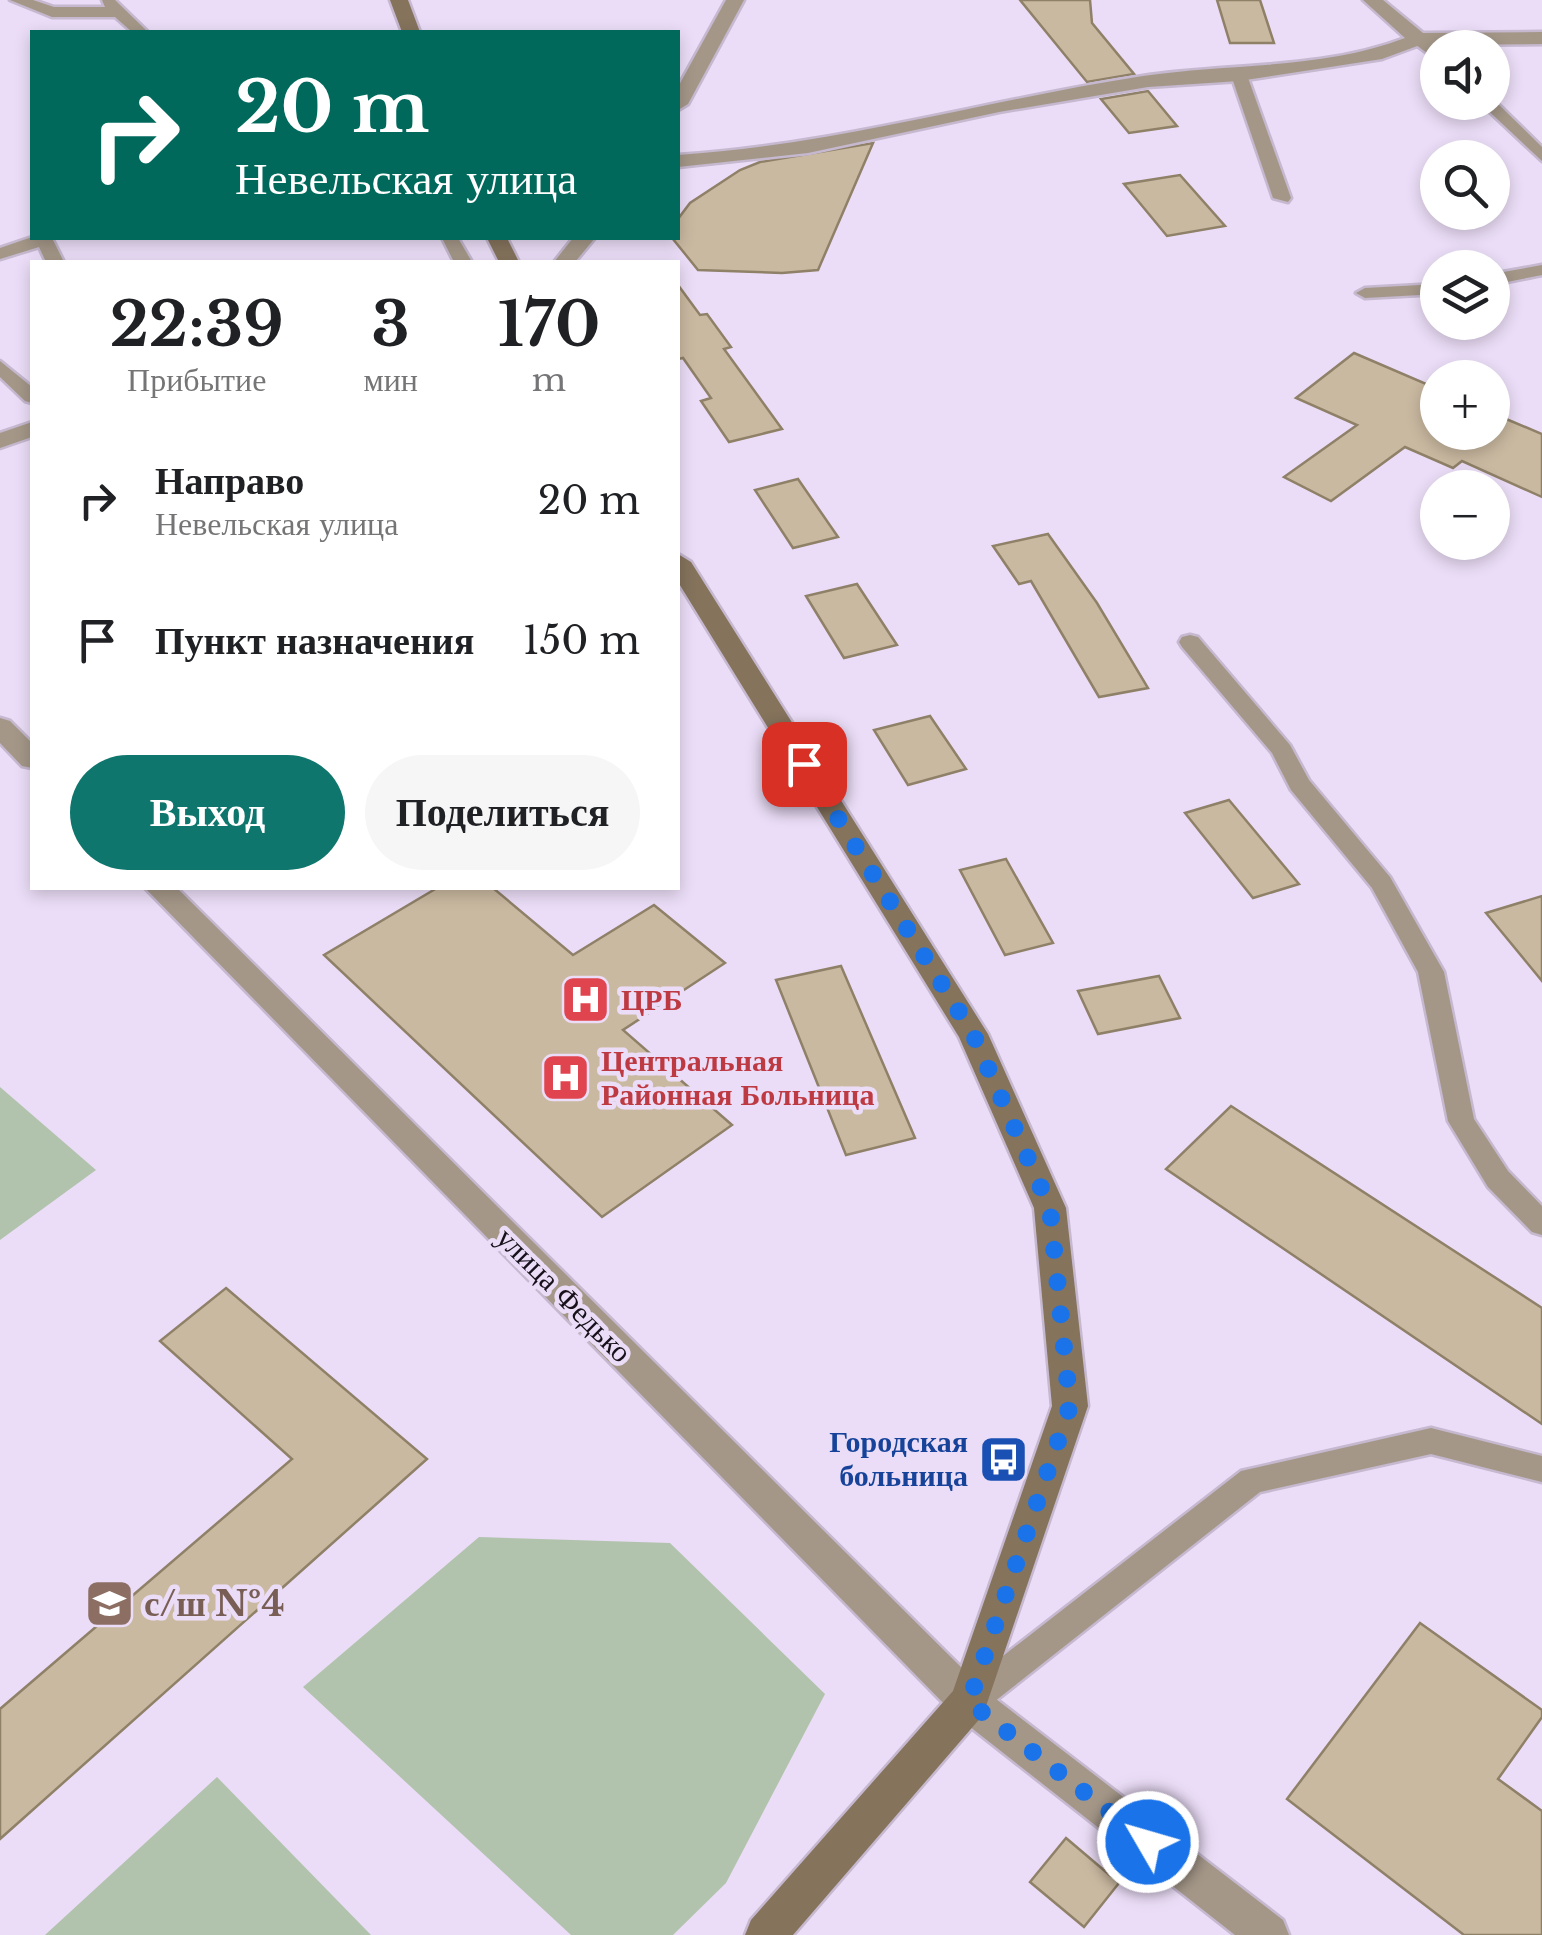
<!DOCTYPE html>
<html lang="ru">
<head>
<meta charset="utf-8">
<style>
	:root { --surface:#fff; --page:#f6f6f6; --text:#202124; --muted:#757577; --accent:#0f766e }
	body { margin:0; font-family:"Libre Baskerville",serif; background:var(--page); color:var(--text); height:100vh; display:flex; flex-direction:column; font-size:38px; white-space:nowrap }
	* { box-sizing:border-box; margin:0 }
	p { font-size:32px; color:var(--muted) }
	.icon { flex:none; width:55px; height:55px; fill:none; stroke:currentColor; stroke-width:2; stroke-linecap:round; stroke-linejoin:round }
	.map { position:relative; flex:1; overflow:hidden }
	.details { position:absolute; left:30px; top:260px; width:650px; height:630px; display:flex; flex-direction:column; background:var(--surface); border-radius:0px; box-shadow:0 5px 15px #0003 }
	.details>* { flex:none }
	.guide { position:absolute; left:30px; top:30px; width:650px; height:210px; border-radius:0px; box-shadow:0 5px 15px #0003; background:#00695c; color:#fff; overflow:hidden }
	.tools { position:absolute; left:1420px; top:30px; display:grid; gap:20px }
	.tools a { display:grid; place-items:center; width:90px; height:90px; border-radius:50%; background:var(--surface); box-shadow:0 5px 15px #0003; font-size:50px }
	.pin { position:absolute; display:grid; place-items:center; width:85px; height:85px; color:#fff; margin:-42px; border-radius:20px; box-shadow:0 5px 15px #0006 }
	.me { position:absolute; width:110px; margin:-55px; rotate:308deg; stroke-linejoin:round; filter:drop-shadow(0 0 8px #0008) }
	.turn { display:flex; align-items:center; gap:35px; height:210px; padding:0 40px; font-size:45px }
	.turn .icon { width:130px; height:130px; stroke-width:2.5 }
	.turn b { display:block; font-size:70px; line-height:85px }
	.eta { display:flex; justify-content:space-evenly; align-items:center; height:170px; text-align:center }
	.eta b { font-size:60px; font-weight:700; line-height:70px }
	.cta { display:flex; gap:20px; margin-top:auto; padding:20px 40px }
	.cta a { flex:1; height:115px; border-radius:60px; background:var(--accent); color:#fff; font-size:40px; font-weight:700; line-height:115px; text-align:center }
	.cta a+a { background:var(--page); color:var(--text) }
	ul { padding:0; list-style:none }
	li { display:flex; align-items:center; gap:30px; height:140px; padding:0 40px }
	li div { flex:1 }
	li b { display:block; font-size:38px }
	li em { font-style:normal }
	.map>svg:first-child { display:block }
	.green { fill:#b1c3ac }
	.building { fill:#cab9a1; stroke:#8f8068; stroke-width:2.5 }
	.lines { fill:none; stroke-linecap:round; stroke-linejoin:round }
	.lane-casing { stroke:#c5b8cf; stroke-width:5 }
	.street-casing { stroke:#c5b8cf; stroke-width:5 }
	.secondary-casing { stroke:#c5b8cf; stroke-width:5 }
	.lane { fill:#a49788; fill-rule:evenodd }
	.street { fill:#a49788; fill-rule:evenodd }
	.secondary { fill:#85735c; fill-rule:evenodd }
	.route { stroke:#1a73e8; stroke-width:18; stroke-dasharray:0 32.4 }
	.labels { text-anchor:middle; stroke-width:9; stroke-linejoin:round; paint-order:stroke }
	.health-label { font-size:30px; font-weight:bold; fill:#be3a42; stroke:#ebddf7; text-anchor:start }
	.street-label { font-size:30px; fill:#16111a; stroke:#ebddf7 }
	.transit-label { font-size:30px; font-weight:bold; fill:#164399; stroke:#ebddf7; text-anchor:end }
	.near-education-label { font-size:35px; font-weight:bold; fill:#785e54; stroke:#ebddf7; text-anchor:start }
</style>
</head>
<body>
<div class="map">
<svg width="1542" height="1935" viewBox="0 0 1542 1935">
	<rect width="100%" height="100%" fill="#ebddf7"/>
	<g class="green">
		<polygon points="0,1087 96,1170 0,1240"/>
		<polygon points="479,1537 670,1543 825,1694 726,1883 673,1935 571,1935 303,1687"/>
		<polygon points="217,1777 371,1935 45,1935"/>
	</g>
	<g class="building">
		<polygon points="1020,0 1090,0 1092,23 1134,74 1087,82"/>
		<polygon points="1217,0 1260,0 1274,43 1230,43"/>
		<polygon points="1148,91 1177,126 1129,133 1101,99"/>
		<polygon points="873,143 818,270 782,273 698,270 673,239 678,238 678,219 690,203 740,170 760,162"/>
		<polygon points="1180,175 1225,226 1167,236 1124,184"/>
		<polygon points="678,285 700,315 707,314 731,347 724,349 782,429 729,442 701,401 711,398 683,358 678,359"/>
		<polygon points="1354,353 1438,389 1438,432 1492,432 1492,413 1542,434 1542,497 1462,461 1453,468 1405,447 1331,501 1284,477 1357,425 1296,398"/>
		<polygon points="798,479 838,537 793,548 755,490"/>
		<polygon points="1048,534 1097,603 1148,688 1099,697 1031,581 1019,584 993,546"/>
		<polygon points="857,584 897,645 844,658 806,596"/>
		<polygon points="930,716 966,769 908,785 874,730"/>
		<polygon points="1229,800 1299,884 1253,898 1185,813"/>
		<polygon points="1006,859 1053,943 1005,955 960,870"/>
		<polygon points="437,888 493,888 573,955 654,905 725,963 623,1030 732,1125 602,1217 324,955"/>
		<polygon points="1542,896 1542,981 1486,913"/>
		<polygon points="841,966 915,1138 846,1155 776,980"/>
		<polygon points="1159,976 1180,1018 1098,1034 1078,991"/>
		<polygon points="1231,1106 1542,1308 1542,1424 1166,1169"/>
		<polygon points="226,1288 427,1459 0,1839 0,1709 292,1459 160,1341"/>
		<polygon points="1420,1623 1542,1710 1542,1717 1498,1779 1542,1811 1542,1935 1464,1935 1287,1799"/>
		<polygon points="1066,1838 1119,1883 1084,1927 1030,1882"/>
	</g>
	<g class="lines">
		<defs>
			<g id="lane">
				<polygon points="10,0 33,0 54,7 105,7 102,0 115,0 148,32 132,32 115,17 52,17"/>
				<polygon points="1412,36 1424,36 1438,48 1438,61 1412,42"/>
				<polygon points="1239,70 1247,75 1291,198 1288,202 1273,198 1231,75"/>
				<polygon points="1493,99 1542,147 1542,161 1479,102 1492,102"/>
				<polygon points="32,237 52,238 64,262 46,262 39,247 0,259 0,248"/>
				<polygon points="442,238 458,238 472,262 454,262"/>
				<polygon points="1542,265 1542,275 1492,285 1492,274"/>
				<polygon points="1438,284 1438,294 1365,298 1356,293 1365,288"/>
				<polygon points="0,361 32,387 32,403 25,401 0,377"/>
				<polygon points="1190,635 1198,637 1290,745 1309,780 1390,877 1444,972 1474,1119 1508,1171 1542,1206 1542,1235 1532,1232 1488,1187 1448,1121 1418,972 1372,888 1291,790 1272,753 1182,647 1179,642 1182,637"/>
				<polygon points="1431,1428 1542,1456 1542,1482 1431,1454 1260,1492 980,1713 969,1717 958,1713 953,1702 958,1691 1241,1471"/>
			</g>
			<g id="street">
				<polygon points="726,0 744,0 688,104 678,110 678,87"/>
				<path d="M 1363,0 L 1383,0 L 1423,33 L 1542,32 L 1542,44 L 1420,45 L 1382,59 L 1239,81 L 1148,87 L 999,112 L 808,153 L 678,167 L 678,155 C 835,145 987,100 1143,76 C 1229,63 1322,70 1405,38 Z"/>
				<polygon points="573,238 595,238 575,262 554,262"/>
				<polygon points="32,422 32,437 0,448 0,433"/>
				<polygon points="0,718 10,721 32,743 32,768 22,766 0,743"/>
				<polygon points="145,888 177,888 983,1689 1283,1920 1289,1935 1235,1935 955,1715"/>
			</g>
			<g id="secondary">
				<polygon points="390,0 408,0 420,32 402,32"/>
				<polygon points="487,238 507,238 519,262 499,262"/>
				<polygon points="678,554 691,562 988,1034 1066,1208 1088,1406 983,1715 793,1935 745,1935 751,1920 953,1691 1052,1406 1034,1208 959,1037 678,582"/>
			</g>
		</defs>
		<use href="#lane" class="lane-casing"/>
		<use href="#street" class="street-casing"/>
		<use href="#secondary" class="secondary-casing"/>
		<use href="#lane" class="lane"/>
		<use href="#street" class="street"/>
		<use href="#secondary" class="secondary"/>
	</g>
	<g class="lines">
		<polyline class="route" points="804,764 973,1034 1050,1208 1070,1406 969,1702 1148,1842"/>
	</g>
	<defs>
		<symbol id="hospital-square" viewBox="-11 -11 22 22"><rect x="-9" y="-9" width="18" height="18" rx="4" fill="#e0444e" stroke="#ebddf7"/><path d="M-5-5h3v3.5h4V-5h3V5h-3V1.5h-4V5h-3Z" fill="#fff"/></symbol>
		<symbol id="bus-square" viewBox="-11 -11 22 22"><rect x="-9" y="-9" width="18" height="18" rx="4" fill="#1a4fb4" stroke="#ebddf7"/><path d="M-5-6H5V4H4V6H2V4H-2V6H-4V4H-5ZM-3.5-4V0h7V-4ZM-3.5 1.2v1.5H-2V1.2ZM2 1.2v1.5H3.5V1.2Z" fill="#fff"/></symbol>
		<symbol id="school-square" viewBox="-11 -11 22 22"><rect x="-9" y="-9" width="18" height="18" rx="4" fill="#8d6e63" stroke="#ebddf7"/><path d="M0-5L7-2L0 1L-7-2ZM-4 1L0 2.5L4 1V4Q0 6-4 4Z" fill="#fff"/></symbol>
	</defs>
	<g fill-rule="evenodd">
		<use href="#hospital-square" x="558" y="972" width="55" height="55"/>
		<use href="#hospital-square" x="538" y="1050" width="55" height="55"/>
		<use href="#bus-square" x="976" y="1432" width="55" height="55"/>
		<use href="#school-square" x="82" y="1576" width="55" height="55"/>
	</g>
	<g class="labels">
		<g class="health-label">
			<text x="621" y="1010">ЦРБ</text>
			<text x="601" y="1071">Центральная<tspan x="601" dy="34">Районная Больница</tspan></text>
		</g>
		<g class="street-label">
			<text transform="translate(564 1295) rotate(45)" y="10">улица Федько</text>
		</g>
		<g class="transit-label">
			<text x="968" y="1452">Городская<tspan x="968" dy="34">больница</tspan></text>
		</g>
		<g class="near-education-label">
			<text x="144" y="1616">с/ш №4</text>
		</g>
	</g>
</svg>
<div class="tools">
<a><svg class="icon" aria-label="sound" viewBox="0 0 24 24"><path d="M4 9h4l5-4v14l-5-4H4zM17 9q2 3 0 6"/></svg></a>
<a><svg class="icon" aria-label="search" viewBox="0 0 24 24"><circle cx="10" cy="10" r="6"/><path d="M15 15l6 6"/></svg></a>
<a><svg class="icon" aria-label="layers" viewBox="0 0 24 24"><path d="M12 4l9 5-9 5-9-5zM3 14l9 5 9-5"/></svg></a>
<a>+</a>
<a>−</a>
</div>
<div class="pin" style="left:804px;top:764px;background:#d93025"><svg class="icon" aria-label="arrive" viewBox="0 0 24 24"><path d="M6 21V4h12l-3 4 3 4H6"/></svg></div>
<svg class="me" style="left:1148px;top:1842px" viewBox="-20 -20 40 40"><circle r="17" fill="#1a73e8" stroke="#fff" stroke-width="3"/><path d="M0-11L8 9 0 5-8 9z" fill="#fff"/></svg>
<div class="guide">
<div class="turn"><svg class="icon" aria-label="right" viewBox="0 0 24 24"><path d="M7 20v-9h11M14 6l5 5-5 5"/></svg><div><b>20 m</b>Невельская улица</div></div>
</div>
<section class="details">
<div class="eta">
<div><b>22:39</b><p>Прибытие</p></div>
<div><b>3</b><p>мин</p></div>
<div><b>170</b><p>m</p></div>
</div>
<ul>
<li><svg class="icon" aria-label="right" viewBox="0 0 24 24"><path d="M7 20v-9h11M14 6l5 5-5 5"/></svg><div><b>Направо</b><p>Невельская улица</p></div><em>20 m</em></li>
<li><svg class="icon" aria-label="arrive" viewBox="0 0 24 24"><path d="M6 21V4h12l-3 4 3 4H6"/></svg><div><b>Пункт назначения</b></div><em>150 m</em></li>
</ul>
<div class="cta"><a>Выход</a><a>Поделиться</a></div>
</section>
</div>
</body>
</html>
